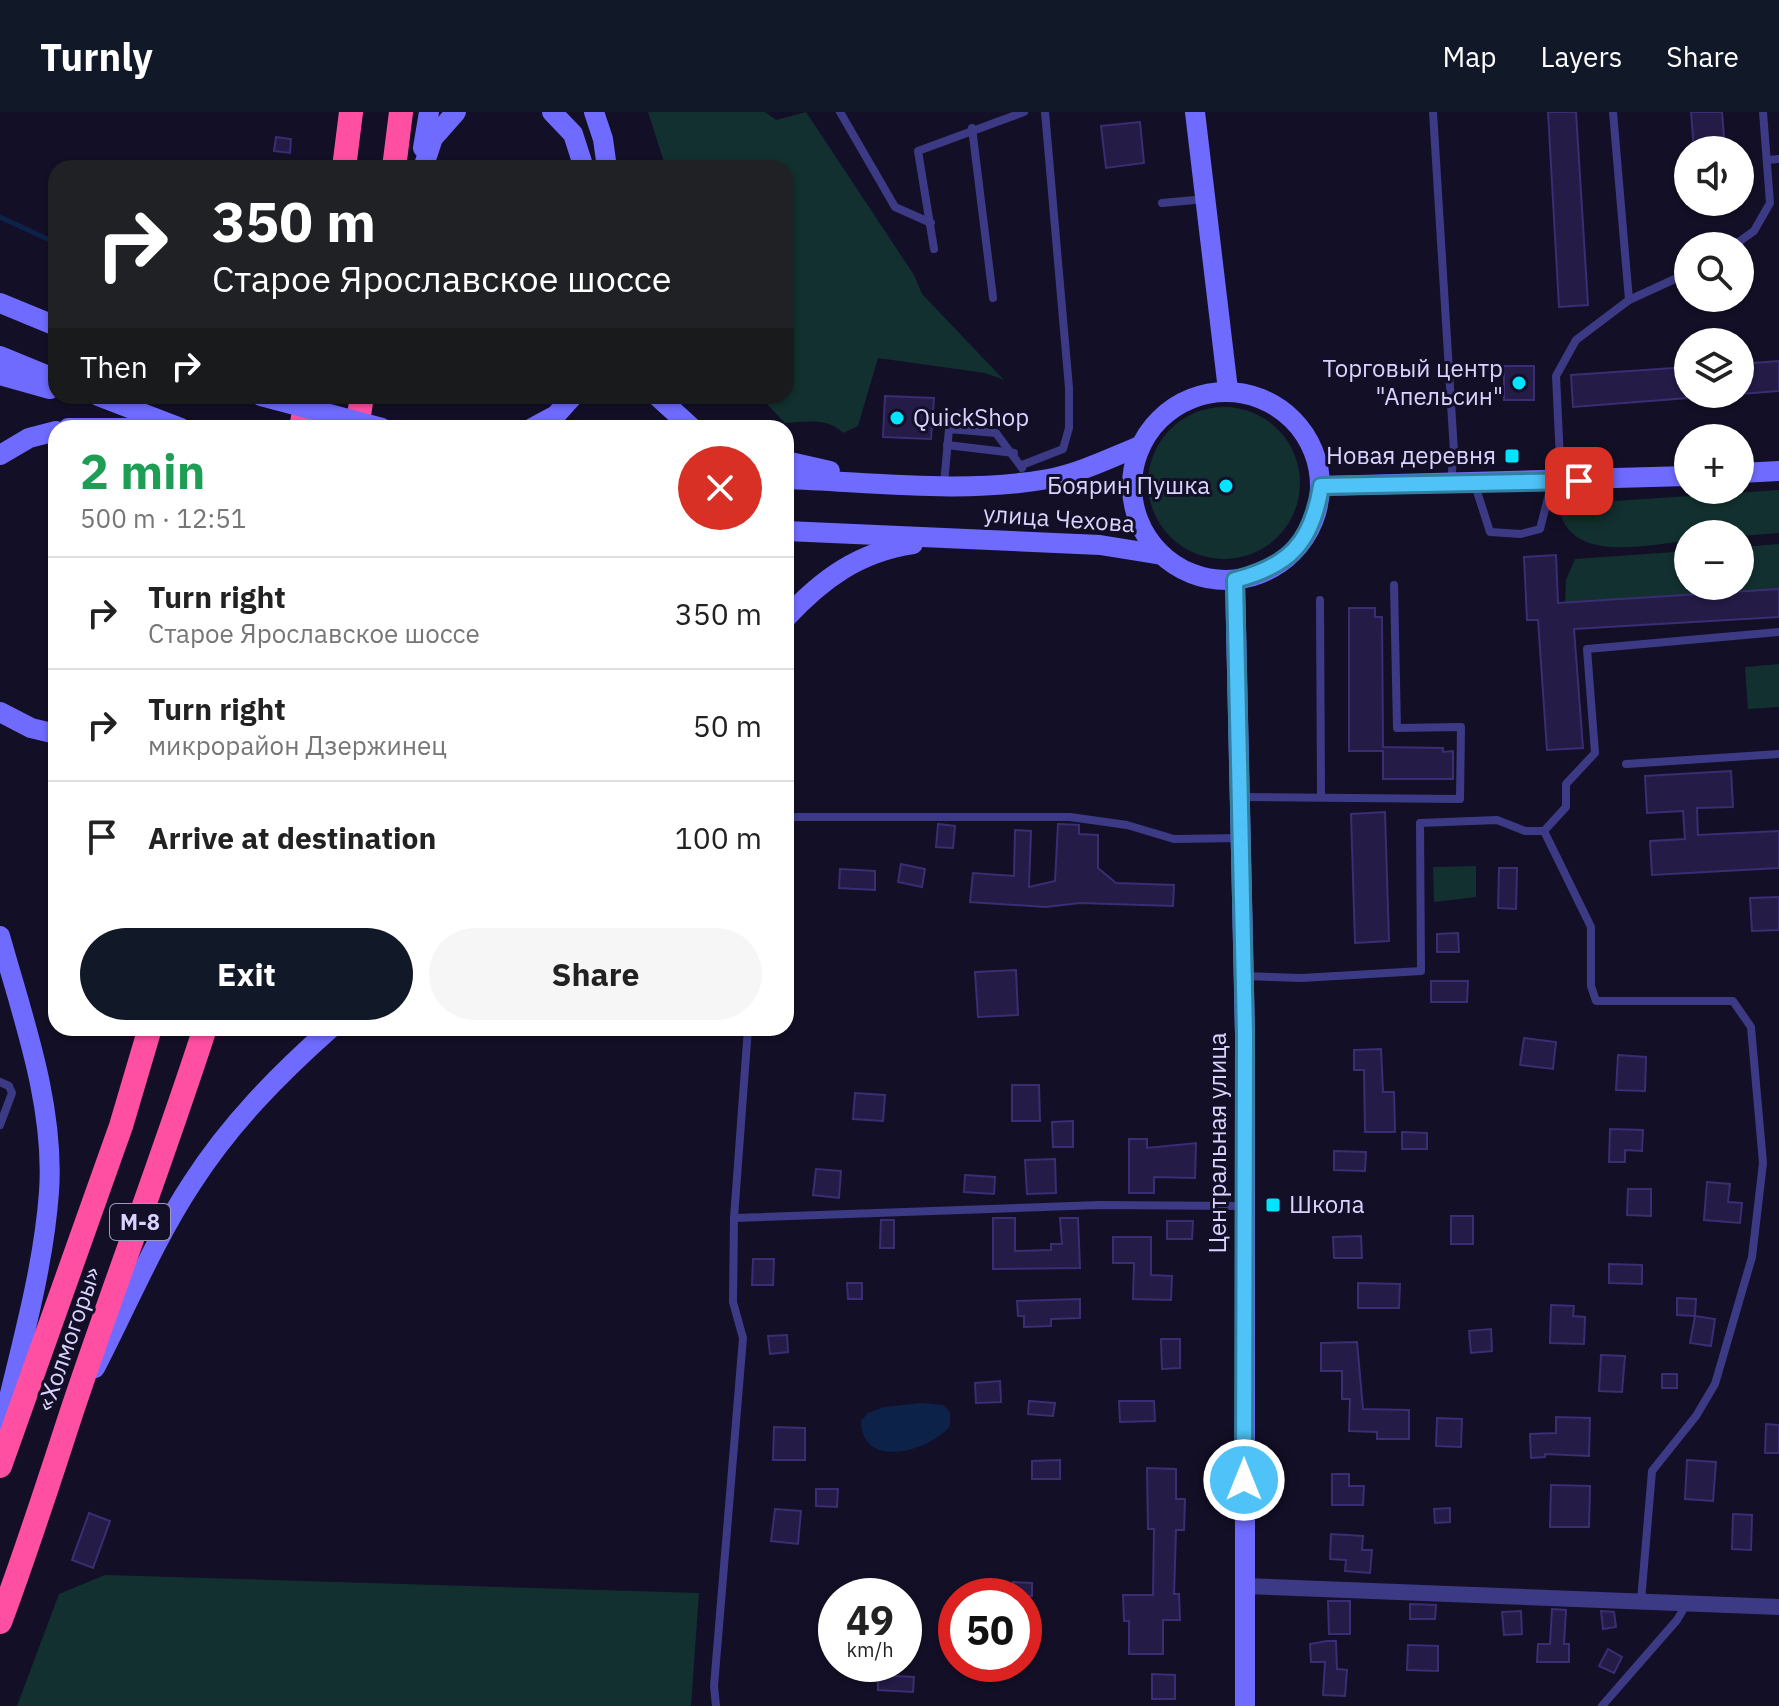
<!DOCTYPE html>
<html lang="en">
<head>
<meta charset="utf-8">
<style>
	:root { --surface:#fff; --page:#f6f6f6; --text:#222; --muted:#767676; --line:#e0e0e0; --accent:#111827 }
	body { margin:0; font-family:"IBM Plex Sans",sans-serif; background:var(--page); color:var(--text); height:100vh; display:flex; flex-direction:column; font-size:30px; white-space:nowrap }
	* { box-sizing:border-box; margin:0 }
	p { font-size:26px; color:var(--muted) }
	.icon { flex:none; width:44px; height:44px; fill:none; stroke:currentColor; stroke-width:2; stroke-linecap:round; stroke-linejoin:round }
	.map { position:relative; flex:1; overflow:hidden }
	.panel { position:absolute; left:48px; top:308px; width:746px; height:616px; display:flex; flex-direction:column; background:var(--surface); border-radius:24px; box-shadow:0 2px 6px #0004 }
	.panel>* { flex:none }
	.banner { position:absolute; left:48px; top:48px; width:746px; height:244px; border-radius:24px; box-shadow:0 2px 6px #0004; background:#202124; color:#fff; overflow:hidden }
	.fabs { position:absolute; left:1674px; top:24px; display:grid; gap:16px }
	.fabs a { display:grid; place-items:center; width:80px; height:80px; border-radius:50%; background:var(--surface); box-shadow:0 2px 6px #0004; font-size:40px }
	.speed { position:absolute; left:818px; top:1466px; display:flex; gap:16px; font-size:40px; font-weight:700; text-align:center }
	.speed>* { display:grid; place-content:center; width:104px; height:104px; border-radius:50%; background:var(--surface); box-shadow:0 2px 6px #0004; line-height:1 }
	.speed small { font-size:20px; font-weight:400 }
	.speed .limit { border:12px solid #d22; background:#fff; color:#111 }
	.pin { position:absolute; display:grid; place-items:center; width:68px; height:68px; color:#fff; margin:-34px; border-radius:16px; box-shadow:0 4px 12px #0006 }
	.me { position:absolute; width:88px; margin:-44px; rotate:0deg; stroke-linejoin:round; filter:drop-shadow(0 0 6px #0008) }
	.turn { display:flex; align-items:center; gap:28px; height:168px; padding:0 32px; font-size:36px }
	.turn .icon { width:104px; height:104px; stroke-width:2.5 }
	.turn b { display:block; font-size:56px; line-height:68px }
	.then { display:flex; align-items:center; height:76px; padding:0 32px; background:#0003; gap:16px; font-size:30px }
	.round { display:grid; place-items:center; flex:none; width:84px; height:84px; border-radius:42px; background:var(--page) }
	.head { display:flex; align-items:center; justify-content:space-between; height:136px; padding:0 32px }
	h1 { font-size:48px; font-weight:700; line-height:60px; color:#1e9e55 }
	.primary-button { display:flex; gap:16px; margin-top:auto; padding:16px 32px }
	.primary-button a { flex:1; height:92px; border-radius:48px; background:var(--accent); color:#fff; font-size:32px; font-weight:700; line-height:92px; text-align:center }
	.primary-button a+a { background:var(--page); color:var(--text) }
	ul { padding:0; list-style:none }
	li { display:flex; align-items:center; gap:24px; height:112px; padding:0 32px; border-top:2px solid var(--line) }
	li div { flex:1 }
	li b { display:block; font-size:30px }
	li em { font-style:normal }
	header { display:flex; align-items:center; gap:48px; box-sizing:border-box; height:112px; padding:0 40px; background:var(--accent); color:#fff }
	header strong { font-size:38px }
	nav { display:flex; gap:44px; margin-inline-start:auto; font-size:28px }
	.map>svg:first-child { display:block }
	.green { fill:#12302f }
	.water { fill:#0c2248 }
	.lines { fill:none; stroke-linecap:round; stroke-linejoin:round }
	.stream { stroke:#0c2248; stroke-width:5 }
	.building { fill:#241b47; stroke:#3b2d73; stroke-width:2 }
	.lane { stroke:#3d3a85; stroke-width:8 }
	.street { stroke:#3d3a85; stroke-width:16 }
	.secondary { stroke:#6f6bff; stroke-width:20 }
	.highway { stroke:#ff4fa3; stroke-width:24 }
	.secondary-bridge { stroke:#6f6bff; stroke-width:20 }
	.route-casing { stroke:#337fa1; stroke-width:20 }
	.route { stroke:#4fc3f7; stroke-width:14 }
	.poi-dot { fill:#00e5ff; stroke:#130f26; stroke-width:3 }
	.labels { text-anchor:middle; stroke-width:6; stroke-linejoin:round; paint-order:stroke }
	.shield { fill:#130f26; stroke:#9e99be; stroke-width:2 }
	.shield-label { font-size:22px; font-weight:bold; fill:#d9d4ff }
	.poi-label { font-size:24px; fill:#d9d4ff; stroke:#130f26; text-anchor:end }
	.street-label { font-size:24px; fill:#d9d4ff; stroke:#130f26 }
</style>
</head>
<body>
<header>
<strong>Turnly</strong>
<nav><a>Map</a><a>Layers</a><a>Share</a></nav>
</header>
<div class="map">
<svg width="1779" height="1594" viewBox="0 0 1779 1594">
	<rect width="100%" height="100%" fill="#130f26"/>
	<g class="green">
		<path d="M 648,0 L 765,0 L 776,8 L 806,0 L 914,163 L 922,182 L 1004,268 L 985,261 L 878,246 L 858,314 L 843,321 C 827,305 806,310 785,311 L 759,284 L 786,284 L 786,56 L 666,56 Z"/>
		<circle cx="1224" cy="371" r="76"/>
		<path d="M 1779,378 L 1779,421 L 1740,424 L 1688,422 L 1688,429 C 1649,432 1578,451 1561,404 L 1570,392 Z"/>
		<polygon points="1779,432 1779,477 1565,491 1566,468 1575,447 1688,439 1688,474 1740,474 1740,435"/>
		<polygon points="1779,552 1779,595 1748,597 1745,555"/>
		<polygon points="1476,754 1476,785 1434,790 1433,755"/>
		<polygon points="105,1463 699,1481 691,1594 17,1594 59,1482"/>
	</g>
	<path class="water" d="M 921,1291 L 943,1293 L 950,1300 L 950,1314 C 929,1340 861,1358 861,1309 L 868,1301 L 884,1295 Z"/>
	<g class="lines">
		<polyline class="stream" points="0,105 56,131"/>
	</g>
	<g class="building">
		<polygon points="1548,0 1576,0 1588,193 1559,195"/>
		<polygon points="1691,0 1722,0 1725,38 1694,38"/>
		<polygon points="1140,10 1144,51 1106,56 1101,14"/>
		<polygon points="276,25 291,27 290,41 274,39"/>
		<polygon points="1779,249 1779,279 1740,282 1740,252"/>
		<rect x="1504" y="254" width="30" height="34"/>
		<polygon points="1688,255 1688,286 1573,295 1571,263"/>
		<polygon points="885,284 934,286 931,327 883,325"/>
		<polygon points="959,299 990,301 989,313 958,311"/>
		<polygon points="1556,443 1558,491 1779,477 1779,505 1574,517 1583,636 1547,638 1538,508 1527,508 1524,445"/>
		<polygon points="1349,496 1375,496 1375,505 1382,505 1383,635 1443,636 1443,640 1453,639 1453,667 1383,667 1383,639 1349,639"/>
		<polygon points="1731,659 1733,695 1697,696 1698,723 1779,719 1779,756 1652,763 1650,729 1685,727 1683,699 1647,701 1645,664"/>
		<polygon points="1385,700 1389,829 1355,831 1351,702"/>
		<polygon points="938,712 955,714 953,736 936,735"/>
		<polygon points="1058,712 1079,713 1079,722 1098,723 1098,756 1116,771 1174,773 1173,794 1080,791 1046,795 970,790 973,761 1014,764 1015,718 1031,719 1029,775 1055,769"/>
		<polygon points="901,752 925,757 922,775 898,770"/>
		<polygon points="1499,756 1517,756 1516,797 1498,796"/>
		<polygon points="840,757 875,759 875,778 839,776"/>
		<polygon points="1779,785 1779,818 1752,819 1750,786"/>
		<polygon points="1458,821 1459,840 1437,840 1437,822"/>
		<polygon points="1016,858 1018,903 978,905 975,860"/>
		<polygon points="1431,869 1468,869 1467,890 1431,890"/>
		<polygon points="1524,926 1556,930 1553,957 1520,953"/>
		<polygon points="1381,937 1383,980 1394,980 1395,1020 1365,1020 1364,958 1354,958 1354,938"/>
		<polygon points="1618,943 1646,945 1645,979 1616,978"/>
		<polygon points="1012,973 1039,973 1040,1009 1012,1009"/>
		<polygon points="855,981 885,983 883,1009 853,1007"/>
		<polygon points="1073,1009 1073,1035 1053,1035 1052,1010"/>
		<polygon points="1610,1017 1643,1018 1642,1039 1625,1038 1625,1050 1609,1050"/>
		<polygon points="1402,1020 1427,1021 1427,1037 1402,1037"/>
		<polygon points="1129,1027 1147,1027 1147,1036 1196,1031 1195,1066 1154,1065 1154,1081 1129,1081"/>
		<polygon points="1334,1039 1366,1040 1365,1059 1334,1058"/>
		<polygon points="1055,1047 1056,1081 1027,1082 1025,1048"/>
		<polygon points="816,1057 841,1059 839,1086 813,1083"/>
		<polygon points="965,1063 995,1065 994,1082 964,1080"/>
		<polygon points="1707,1070 1730,1072 1728,1090 1742,1091 1740,1111 1704,1108"/>
		<polygon points="1628,1077 1651,1077 1651,1104 1627,1103"/>
		<rect x="1451" y="1104" width="22" height="28"/>
		<polygon points="993,1106 1015,1106 1015,1139 1051,1138 1051,1132 1062,1132 1060,1106 1078,1106 1080,1156 993,1157"/>
		<polygon points="881,1108 894,1108 894,1136 880,1136"/>
		<polygon points="1167,1109 1193,1109 1192,1127 1167,1127"/>
		<polygon points="1361,1124 1362,1146 1334,1146 1333,1125"/>
		<polygon points="1113,1125 1151,1125 1151,1163 1172,1164 1171,1188 1133,1187 1134,1151 1113,1151"/>
		<polygon points="753,1147 774,1147 773,1173 752,1173"/>
		<polygon points="1609,1152 1642,1153 1642,1172 1609,1171"/>
		<polygon points="847,1171 862,1171 862,1187 848,1187"/>
		<polygon points="1358,1171 1400,1172 1399,1196 1358,1196"/>
		<polygon points="1677,1186 1696,1187 1695,1204 1677,1203"/>
		<polygon points="1080,1187 1080,1206 1051,1207 1051,1214 1024,1215 1024,1204 1018,1204 1017,1189"/>
		<polygon points="1551,1193 1574,1194 1573,1204 1585,1205 1584,1232 1550,1231"/>
		<polygon points="1695,1204 1715,1207 1711,1234 1690,1231"/>
		<polygon points="1491,1217 1492,1239 1471,1241 1469,1219"/>
		<polygon points="787,1223 788,1240 770,1242 768,1224"/>
		<polygon points="1161,1227 1180,1227 1180,1256 1162,1257"/>
		<polygon points="1357,1230 1363,1297 1409,1298 1409,1327 1377,1327 1377,1320 1349,1319 1350,1287 1342,1287 1342,1259 1321,1259 1321,1231"/>
		<polygon points="1601,1243 1625,1244 1622,1280 1599,1279"/>
		<rect x="1662" y="1262" width="15" height="14"/>
		<polygon points="1000,1269 1001,1290 976,1291 975,1271"/>
		<polygon points="1029,1289 1055,1291 1053,1304 1028,1302"/>
		<polygon points="1119,1289 1154,1289 1155,1309 1120,1310"/>
		<polygon points="1556,1305 1590,1306 1589,1344 1545,1342 1545,1345 1531,1346 1530,1322 1556,1321"/>
		<polygon points="1437,1306 1462,1307 1461,1335 1436,1334"/>
		<polygon points="1766,1312 1779,1313 1779,1341 1765,1341"/>
		<polygon points="774,1315 805,1316 805,1348 773,1348"/>
		<polygon points="1060,1348 1060,1367 1032,1367 1032,1349"/>
		<polygon points="1687,1348 1716,1350 1713,1389 1685,1387"/>
		<polygon points="1147,1356 1176,1357 1176,1387 1185,1387 1184,1418 1176,1418 1174,1482 1179,1482 1180,1508 1163,1508 1163,1542 1129,1542 1129,1509 1124,1509 1123,1483 1153,1483 1154,1417 1148,1417"/>
		<polygon points="1332,1362 1349,1362 1349,1374 1364,1374 1363,1393 1332,1393"/>
		<polygon points="1551,1373 1590,1374 1589,1415 1550,1415"/>
		<polygon points="816,1377 838,1377 837,1395 816,1394"/>
		<polygon points="1450,1396 1450,1410 1435,1411 1434,1397"/>
		<polygon points="775,1397 801,1399 798,1432 771,1429"/>
		<polygon points="89,1401 110,1409 93,1456 72,1448"/>
		<polygon points="1733,1402 1752,1403 1751,1438 1732,1437"/>
		<polygon points="1331,1422 1363,1424 1362,1438 1372,1438 1370,1461 1345,1459 1346,1448 1330,1447"/>
		<polygon points="1013,1470 1032,1471 1032,1484 1013,1484"/>
		<polygon points="1328,1489 1350,1489 1350,1522 1329,1522"/>
		<polygon points="1410,1492 1436,1493 1435,1507 1410,1507"/>
		<polygon points="1552,1497 1566,1498 1564,1532 1569,1532 1569,1550 1537,1550 1538,1532 1550,1532"/>
		<polygon points="1521,1499 1522,1522 1504,1523 1502,1500"/>
		<polygon points="1601,1499 1614,1500 1616,1515 1603,1517"/>
		<polygon points="1327,1529 1336,1529 1337,1557 1347,1558 1345,1584 1323,1583 1325,1550 1311,1550 1310,1532"/>
		<polygon points="1408,1533 1438,1534 1438,1559 1407,1558"/>
		<polygon points="1608,1537 1622,1545 1614,1561 1599,1554"/>
		<polygon points="1152,1562 1175,1563 1175,1587 1152,1587"/>
		<polygon points="878,1563 914,1565 913,1580 878,1578"/>
	</g>
	<g class="lines">
		<g class="lane">
			<polyline points="840,0 895,95 931,111"/>
			<polyline points="1433,0 1454,340 1451,368"/>
			<polyline points="972,16 993,186"/>
			<polyline points="1767,48 1779,47"/>
			<polyline points="1162,91 1206,87"/>
			<polyline points="1733,134 1754,119 1770,91 1763,0"/>
			<polyline points="934,137 918,39 1024,0"/>
			<polyline points="1629,188 1688,161"/>
			<polyline points="947,333 1014,341"/>
			<polyline points="1022,353 1063,337 1069,316 1069,276 1045,0"/>
			<polyline points="1561,369 1556,264 1576,228 1629,188 1613,0"/>
			<polyline points="1474,370 1490,420 1521,422 1540,417 1552,370"/>
			<polyline points="944,372 949,317 996,321 1022,356"/>
			<polyline points="1320,488 1321,685"/>
			<polyline points="1626,652 1779,642"/>
			<polyline points="1241,685 1460,687 1461,615 1397,616 1394,473"/>
			<polyline points="786,705 1070,705 1127,713 1174,727 1241,726"/>
			<polyline points="1544,719 1591,815 1591,874 1596,889 1733,889 1751,915 1763,1051 1752,1145 1715,1272 1696,1304 1652,1359 1641,1489"/>
			<polyline points="1244,864 1302,866 1421,859 1420,711 1497,708 1525,719 1544,719 1566,695 1566,672 1595,641 1587,537 1779,520"/>
			<polyline points="0,970 9,974 12,981 0,1013"/>
			<polyline points="734,1106 1099,1093 1244,1094"/>
			<polyline points="716,1594 714,1574 743,1226 733,1190 734,1106 748,916"/>
			<polyline points="1602,1594 1677,1508 1686,1493"/>
		</g>
		<polyline class="street" points="1245,1474 1779,1495"/>
		<g class="secondary">
			<polyline points="552,0 573,22 584,56"/>
			<polyline points="594,0 603,27 607,56"/>
			<polyline points="1195,0 1228,278"/>
			<polyline points="423,36 429,0"/>
			<polyline points="423,56 433,26 456,0"/>
			<polyline points="0,191 56,214"/>
			<polyline points="0,244 56,267"/>
			<polyline points="0,263 50,277"/>
			<circle cx="1226" cy="374" r="94"/>
			<polyline points="98,284 181,316"/>
			<polyline points="657,284 692,316"/>
			<polyline points="68,316 142,316"/>
			<polyline points="532,316 556,303 573,284"/>
			<polyline points="0,343 29,326 56,319"/>
			<polyline points="786,349 830,359"/>
			<polyline points="1740,361 1779,359"/>
			<path d="M 786,367 C 871,370 964,382 1048,367 C 1080,361 1110,346 1140,334"/>
			<polyline points="1321,374 1688,364"/>
			<polyline points="786,419 1100,433 1162,443"/>
			<polyline points="1235,468 1245,923 1245,1594"/>
			<path d="M 786,506 C 822,467 859,440 913,432"/>
			<polyline points="0,600 31,616 56,622"/>
			<path d="M 0,824 C 23,906 55,994 49,1080 C 43,1162 18,1244 0,1324"/>
			<path d="M 95,1256 C 126,1196 155,1127 192,1071 C 230,1012 278,963 331,916"/>
		</g>
		<g class="highway">
			<polyline points="344,56 351,0"/>
			<polyline points="394,56 401,0"/>
			<polyline points="301,316 307,284"/>
			<polyline points="357,316 362,284"/>
			<polyline points="0,1354 121,1014 150,916"/>
			<path d="M 0,1510 C 26,1441 48,1372 71,1302 C 114,1173 163,1046 205,916"/>
		</g>
		<polyline class="secondary-bridge" points="261,284 382,316"/>
	</g>
	<g class="lines">
		<defs>
			<path id="route" d="M 1244,1368 L 1245,923 L 1235,468 C 1290,454 1312,430 1321,374 L 1579,369"/>
		</defs>
		<use href="#route" class="route-casing"/>
		<use href="#route" class="route"/>
	</g>
	<g class="poi-dot">
		<circle cx="1519" cy="271" r="8"/>
		<circle cx="897" cy="306" r="8"/>
		<rect x="1504" y="336" width="16" height="16" rx="4"/>
		<circle cx="1226" cy="374" r="8"/>
		<rect x="1265" y="1085" width="16" height="16" rx="4"/>
	</g>
	<g class="labels">
		<rect class="shield" x="110" y="1092" width="60" height="36" rx="6"/>
		<g class="shield-label">
			<text x="140" y="1118">М-8</text>
		</g>
		<g class="poi-label">
			<text x="1503" y="265">Торговый центр<tspan x="1503" dy="28">"Апельсин"</tspan></text>
			<text x="913" y="314" text-anchor="start">QuickShop</text>
			<text x="1496" y="352">Новая деревня</text>
			<text x="1210" y="382">Боярин Пушка</text>
			<text x="1289" y="1101" text-anchor="start">Школа</text>
		</g>
		<g class="street-label">
			<text transform="translate(1059 407) rotate(4)" y="8">улица Чехова</text>
			<text transform="translate(1218 1031) rotate(-90)" y="8">Центральная улица</text>
			<text transform="translate(69 1227) rotate(-71)" y="8">«Холмогоры»</text>
		</g>
	</g>
</svg>
<div class="fabs">
<a><svg class="icon" aria-label="sound" viewBox="0 0 24 24"><path d="M4 9h4l5-4v14l-5-4H4zM17 9q2 3 0 6"/></svg></a>
<a><svg class="icon" aria-label="search" viewBox="0 0 24 24"><circle cx="10" cy="10" r="6"/><path d="M15 15l6 6"/></svg></a>
<a><svg class="icon" aria-label="layers" viewBox="0 0 24 24"><path d="M12 4l9 5-9 5-9-5zM3 14l9 5 9-5"/></svg></a>
<a>+</a>
<a>−</a>
</div>
<div class="speed"><div>49<small>km/h</small></div><div class="limit">50</div></div>
<div class="pin" style="left:1579px;top:369px;background:#d93025"><svg class="icon" aria-label="arrive" viewBox="0 0 24 24"><path d="M6 21V4h12l-3 4 3 4H6"/></svg></div>
<svg class="me" style="left:1244px;top:1368px" viewBox="-20 -20 40 40"><circle r="17" fill="#4fc3f7" stroke="#fff" stroke-width="3"/><path d="M0-11L8 9 0 5-8 9z" fill="#fff"/></svg>
<div class="banner">
<div class="turn"><svg class="icon" aria-label="right" viewBox="0 0 24 24"><path d="M7 20v-9h11M14 6l5 5-5 5"/></svg><div><b>350 m</b>Старое Ярославское шоссе</div></div>
<div class="then">Then<svg class="icon" aria-label="right" viewBox="0 0 24 24"><path d="M7 20v-9h11M14 6l5 5-5 5"/></svg></div>
</div>
<section class="panel">
<div class="head"><div><h1>2 min</h1><p>500 m · 12:51</p></div><a class="round" style="background:#d93025;color:#fff"><svg class="icon" aria-label="close" viewBox="0 0 24 24"><path d="M6 6l12 12M18 6L6 18"/></svg></a></div>
<ul>
<li><svg class="icon" aria-label="right" viewBox="0 0 24 24"><path d="M7 20v-9h11M14 6l5 5-5 5"/></svg><div><b>Turn right</b><p>Старое Ярославское шоссе</p></div><em>350 m</em></li>
<li><svg class="icon" aria-label="right" viewBox="0 0 24 24"><path d="M7 20v-9h11M14 6l5 5-5 5"/></svg><div><b>Turn right</b><p>микрорайон Дзержинец</p></div><em>50 m</em></li>
<li><svg class="icon" aria-label="arrive" viewBox="0 0 24 24"><path d="M6 21V4h12l-3 4 3 4H6"/></svg><div><b>Arrive at destination</b></div><em>100 m</em></li>
</ul>
<div class="primary-button"><a>Exit</a><a>Share</a></div>
</section>
</div>
</body>
</html>
